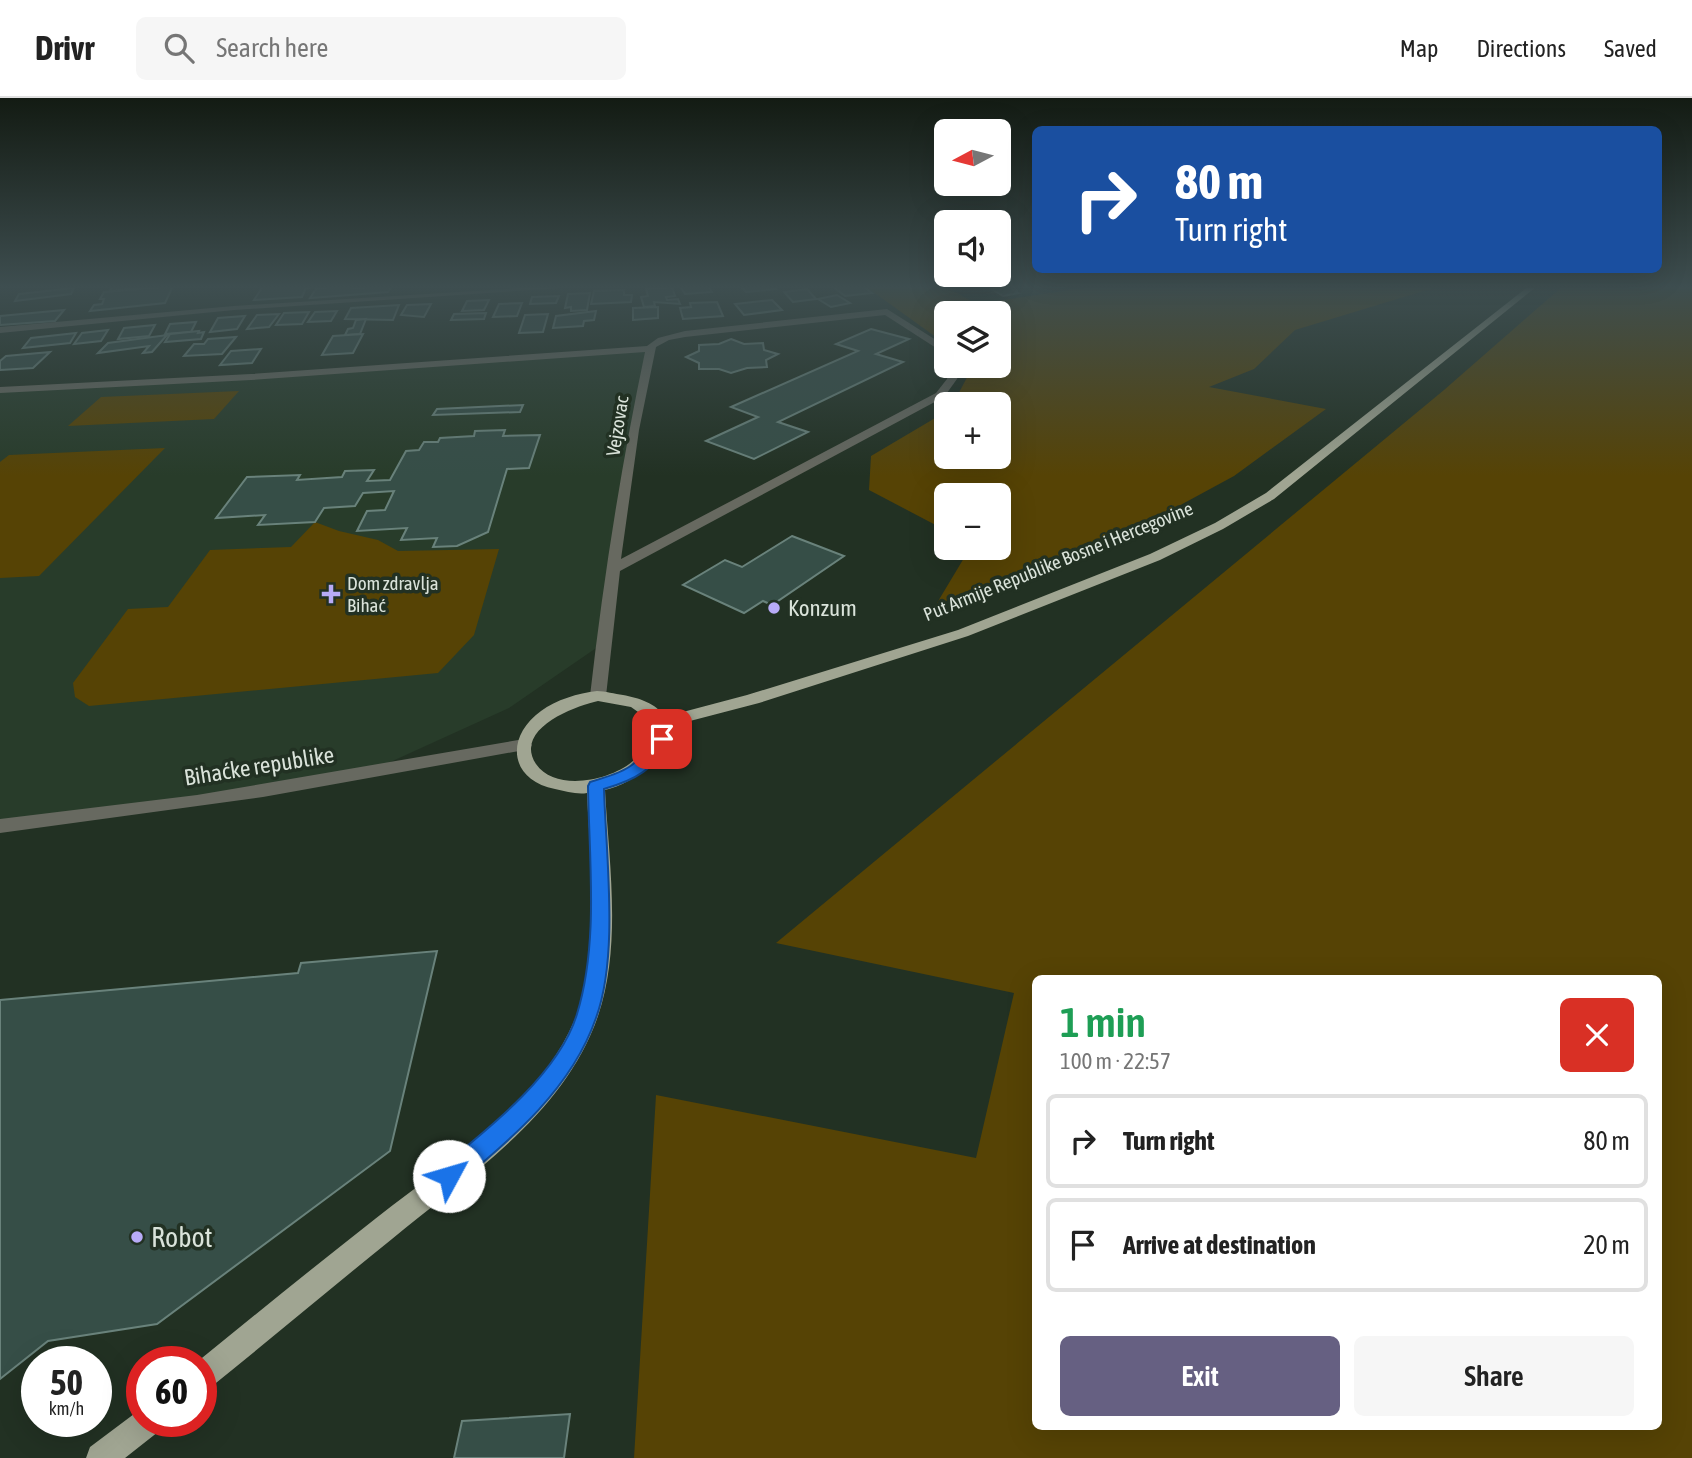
<!DOCTYPE html>
<html lang="en">
<head>
<meta charset="utf-8">
<style>
	:root { --surface:#fff; --page:#f6f6f6; --text:#222; --muted:#767676; --line:#e0e0e0; --accent:#666082 }
	body { margin:0; font-family:"Asap Condensed",sans-serif; background:var(--page); color:var(--text); height:100vh; display:flex; flex-direction:column; font-size:26px; white-space:nowrap }
	* { box-sizing:border-box; margin:0 }
	p { font-size:23px; color:var(--muted) }
	.icon { flex:none; width:38px; height:38px; fill:none; stroke:currentColor; stroke-width:2; stroke-linecap:round; stroke-linejoin:round }
	.map { position:relative; flex:1; overflow:hidden }
	.panel { position:absolute; left:1032px; top:877px; width:630px; height:455px; display:flex; flex-direction:column; background:var(--surface); border-radius:10px; box-shadow:0 7px 28px #0002 }
	.panel>* { flex:none }
	.guide { position:absolute; left:1032px; top:28px; width:630px; height:147px; border-radius:10px; box-shadow:0 7px 28px #0002; background:#1a4fa0; color:#fff; overflow:hidden }
	.needle { width:46px; rotate:263deg }
	.fabs { position:absolute; left:934px; top:21px; display:grid; gap:14px }
	.fabs a { display:grid; place-items:center; width:77px; height:77px; border-radius:10px; background:var(--surface); box-shadow:0 7px 28px #0002; font-size:35px }
	.speed { position:absolute; left:21px; top:1248px; display:flex; gap:14px; font-size:35px; font-weight:700; text-align:center }
	.speed>* { display:grid; place-content:center; width:91px; height:91px; border-radius:50%; background:var(--surface); box-shadow:0 7px 28px #0002; line-height:1 }
	.speed small { font-size:18px; font-weight:400 }
	.speed .limit { border:10px solid #d22; background:#fff; color:#111 }
	.pin { position:absolute; display:grid; place-items:center; width:60px; height:60px; color:#fff; margin:-30px; border-radius:14px; box-shadow:0 4px 10px #0006 }
	.me { position:absolute; width:77px; margin:-38px; rotate:51deg; stroke-linejoin:round; filter:drop-shadow(0 0 5px #0008) }
	.turn { display:flex; align-items:center; gap:24px; height:147px; padding:0 28px; font-size:32px }
	.turn .icon { width:91px; height:91px; stroke-width:2.5 }
	.turn b { display:block; font-size:49px; line-height:60px }
	.round { display:grid; place-items:center; flex:none; width:74px; height:74px; border-radius:10px; background:var(--page) }
	.headline { display:flex; align-items:center; justify-content:space-between; height:119px; padding:0 28px }
	h1 { font-size:42px; font-weight:600; line-height:52px; color:#1e9e55 }
	.primary-button { display:flex; gap:14px; margin-top:auto; padding:14px 28px }
	.primary-button a { flex:1; height:80px; border-radius:10px; background:var(--accent); color:#fff; font-size:28px; font-weight:600; line-height:80px; text-align:center }
	.primary-button a+a { background:var(--page); color:var(--text) }
	ul { padding:0; list-style:none }
	li { display:flex; align-items:center; gap:21px; height:94px; margin:0 14px 10px; padding:0 14px; border:4px solid var(--line); border-radius:10px }
	li div { flex:1 }
	li b { display:block; font-size:26px }
	li em { font-style:normal }
	header { display:flex; align-items:center; gap:42px; box-sizing:border-box; height:98px; padding:0 35px; background:var(--surface); border-bottom:2px solid var(--line) }
	header strong { font-size:33px }
	nav { display:flex; gap:38px; margin-inline-start:auto; font-size:24px }
	.search { width:490px; height:63px; background:var(--page); display:flex; align-items:center; gap:18px; box-sizing:border-box; padding:0 24px; border-radius:10px; color:var(--muted); font-size:26px }
	.map>svg:first-child { display:block }
	.built { fill:#283c2a }
	.green { fill:#564305; fill-rule:evenodd }
	.building { fill:#364e47; stroke:#69827b; stroke-width:2 }
	.lines { fill:none; stroke-linecap:round; stroke-linejoin:round }
	.minor { fill:#676960; fill-rule:evenodd }
	.major { fill:#a0a592; fill-rule:evenodd }
	.route { fill:#1a73e8; stroke:#114b97; stroke-width:2 }
	.poi-dot { fill:#b8abf7; stroke:#223123; stroke-width:2.5 }
	.labels { text-anchor:middle; stroke-width:7; stroke-linejoin:round; paint-order:stroke }
	.far-street-label { font-size:19px; fill:#dae3da; stroke:#223123 }
	.far-poi-label { font-size:19px; fill:#dae3da; stroke:#223123; text-anchor:start }
	.poi-label { font-size:23px; fill:#dae3da; stroke:#223123; text-anchor:start }
	.street-label { font-size:23px; fill:#dae3da; stroke:#223123 }
	.near-poi-label { font-size:28px; fill:#dae3da; stroke:#223123; text-anchor:start }
</style>
</head>
<body>
<header>
<strong>Drivr</strong>
<div class="search"><svg class="icon" aria-label="search" viewBox="0 0 24 24"><circle cx="10" cy="10" r="6"/><path d="M15 15l6 6"/></svg>Search here</div>
<nav><a>Map</a><a>Directions</a><a>Saved</a></nav>
</header>
<div class="map">
<svg width="1692" height="1360" viewBox="0 0 1692 1360">
	<rect width="100%" height="100%" fill="#223123"/>
	<polygon class="built" points="650,251 602,546 509,610 364,676 0,728 0,292"/>
	<g class="green">
		<polygon points="865,188 945,188 976,206 1098,188 1440,188 1295,232 1254,271 1209,289 1326,311 1234,378 1057,474 931,515 970,450 999,450 999,397 947,397 947,433 869,392 871,358 947,313 947,359 999,359 999,306 953,306 973,268 999,268 999,215 947,215 947,247"/>
		<path d="M 1563,188 L 1692,188 L 1692,1360 L 634,1360 L 656,997 L 976,1060 L 1014,895 L 776,845 L 1444,292 ZM 1659,880 L 1659,1328 L 1036,1328 L 1036,880 Z"/>
		<polygon points="239,293 214,321 68,328 101,299"/>
		<polygon points="165,350 39,478 0,480 0,364 9,357"/>
		<polygon points="315,424 339,433 378,442 398,453 499,451 474,537 438,575 89,608 75,599 73,585 128,511 168,509 210,452 291,449"/>
	</g>
	<g class="building">
		<polygon points="113,188 163,188 110,193"/>
		<polygon points="173,188 165,205 90,213 94,207 102,206 104,201 100,201 104,194"/>
		<polygon points="263,188 328,188 306,190 302,199 254,202"/>
		<polygon points="335,188 354,188 353,190 392,188 388,194 310,200 316,191"/>
		<polygon points="680,188 708,188 712,194 685,196"/>
		<polygon points="773,188 776,191 746,194 741,189"/>
		<polygon points="832,188 863,188 872,195 845,198"/>
		<polygon points="1007,188 1019,195 1003,198 990,190"/>
		<polygon points="672,189 675,198 666,199 667,202 678,201 680,206 654,204 655,208 644,209 641,199 648,198 646,191"/>
		<polygon points="74,190 71,196 15,203 19,196"/>
		<polygon points="807,191 816,201 793,204 784,194"/>
		<polygon points="624,192 624,197 632,197 631,204 591,206 594,193"/>
		<polygon points="590,195 587,212 571,213 571,209 565,210 568,196"/>
		<polygon points="837,197 850,205 831,209 818,201"/>
		<polygon points="559,198 556,205 530,206 532,199"/>
		<polygon points="489,202 484,212 462,213 467,203"/>
		<polygon points="772,202 782,212 744,217 735,206"/>
		<polygon points="717,204 723,218 683,221 680,210 691,209 690,205"/>
		<polygon points="522,205 517,218 493,219 499,206"/>
		<polygon points="431,206 424,219 401,217 407,207"/>
		<polygon points="399,207 393,222 345,221 351,210"/>
		<polygon points="658,209 658,220 633,222 633,210"/>
		<polygon points="64,212 55,223 0,227 0,218"/>
		<polygon points="337,213 331,223 308,224 315,214"/>
		<polygon points="596,213 594,222 584,223 583,228 553,230 556,218"/>
		<polygon points="309,214 302,226 276,227 284,215"/>
		<polygon points="486,215 484,221 451,222 454,216"/>
		<polygon points="279,216 269,229 247,231 257,217"/>
		<polygon points="548,216 543,234 519,235 525,217"/>
		<polygon points="245,218 237,231 210,234 218,220"/>
		<polygon points="366,221 360,236 345,237 348,231 353,230 356,222"/>
		<polygon points="196,224 191,234 165,236 170,226"/>
		<polygon points="155,227 149,238 118,241 124,230"/>
		<polygon points="871,231 909,241 876,256 903,264 778,324 808,334 754,361 706,343 758,319 731,309 858,253 836,246"/>
		<polygon points="108,232 101,243 74,246 82,235"/>
		<polygon points="199,233 198,235 204,234 201,241 165,244 170,236"/>
		<polygon points="76,235 70,245 23,250 31,240"/>
		<polygon points="363,236 353,255 322,257 333,238"/>
		<polygon points="167,237 152,254 143,255 149,248 98,255 108,245"/>
		<polygon points="236,239 222,256 184,258 194,246 204,246 208,241"/>
		<polygon points="731,241 744,246 763,245 764,252 778,256 766,262 767,269 747,270 731,275 719,271 699,271 699,265 686,259 699,253 699,247 719,246"/>
		<polygon points="261,251 252,265 220,267 231,253"/>
		<polygon points="50,254 33,270 0,272 0,263 6,258"/>
		<polygon points="523,307 520,314 433,317 437,311"/>
		<polygon points="505,332 503,338 540,337 529,370 507,371 488,434 457,448 433,449 437,440 401,442 407,430 357,433 367,413 385,412 394,393 363,395 355,408 324,410 315,424 258,427 265,417 216,420 247,379 300,377 297,382 342,379 345,373 374,372 367,383 390,382 406,353 419,352 424,344 438,344 440,340 474,338 475,333"/>
		<polygon points="792,438 844,458 772,507 763,503 744,515 683,487 725,462 742,469"/>
		<polygon points="437,853 390,1053 157,1226 48,1243 0,1281 0,902 298,875 301,865"/>
		<polygon points="570,1316 564,1360 454,1360 462,1323"/>
	</g>
	<g class="lines">
		<g class="minor">
			<polygon points="553,188 590,188 234,212 0,235 0,229 234,208"/>
			<path d="M 887,211 L 947,249 L 947,257 L 885,217 L 685,239 L 669,242 L 656,249 L 639,332 L 621,461 L 936,295 L 947,281 L 951,268 L 961,268 L 957,281 L 944,299 L 620,473 L 606,598 L 598,603 L 590,598 C 603,483 621,368 645,254 L 251,282 L 0,295 L 0,289 L 251,276 L 647,248 L 658,240 L 685,233 Z"/>
			<polygon points="524,641 530,643 532,647 530,651 263,699 0,735 0,721 197,697"/>
		</g>
		<g class="major">
			<path d="M 1529,188 L 1537,188 L 1274,401 L 1223,431 L 1160,462 L 968,538 L 759,605 L 667,629 C 675,658 629,687 605,692 C 609,765 622,847 598,918 C 564,1017 468,1078 392,1141 C 331,1190 272,1240 211,1289 L 201,1294 L 201,1264 L 197,1264 C 256,1216 315,1168 375,1121 C 446,1065 539,1008 575,921 C 603,852 590,767 587,695 C 577,697 566,693 555,691 C 509,682 505,639 541,613 C 556,602 578,595 597,593 C 605,593 615,596 623,597 C 638,600 657,605 664,619 L 747,597 L 958,532 L 1150,456 L 1215,425 L 1266,395 ZM 598,603 L 631,609 L 648,621 C 653,641 649,648 634,662 C 613,682 556,695 536,666 C 513,631 575,608 598,603 Z"/>
			<polygon points="142,1310 142,1323 162,1323 158,1334 125,1360 86,1360 90,1349"/>
		</g>
	</g>
	<linearGradient id="sky" x2="0" y2="1"><stop stop-color="#131b13"/><stop offset="0.5" stop-color="#3e4e50"/><stop offset="1" stop-color="#3e4e50" stop-opacity="0"/></linearGradient>
	<rect width="1692" height="378" fill="url(#sky)"/>
	<path class="route" d="M 662,636 L 669,641 C 656,671 635,682 604,691 C 606,759 619,857 596,920 C 572,990 512,1041 457,1086 L 449,1090 L 440,1086 L 437,1078 L 440,1070 C 487,1032 559,976 577,916 C 599,844 589,762 588,688 L 590,684 C 625,674 638,669 656,637 Z"/>
	<g class="poi-dot">
		<path d="M327.5 485.5h7v7h7v7h-7v7h-7v-7h-7v-7h7z"/>
		<circle cx="774" cy="510" r="7"/>
		<circle cx="137" cy="1139" r="7"/>
	</g>
	<g class="labels">
		<g class="far-street-label">
			<text transform="translate(617 328) rotate(-81)" y="7">Vejzovac</text>
			<text transform="translate(1058 463) rotate(-22)" y="7">Put Armije Republike Bosne i Hercegovine</text>
		</g>
		<g class="far-poi-label">
			<text x="347" y="492">Dom zdravlja<tspan x="347" dy="22">Bihać</tspan></text>
		</g>
		<g class="poi-label">
			<text x="788" y="518">Konzum</text>
		</g>
		<g class="street-label">
			<text transform="translate(259 668) rotate(-9)" y="8">Bihaćke republike</text>
		</g>
		<g class="near-poi-label">
			<text x="151" y="1149">Robot</text>
		</g>
	</g>
</svg>
<div class="fabs">
<a><svg class="needle" viewBox="-14 -14 28 28"><path d="M0-13l5 13h-10z" fill="#e53935"/><path d="M0 13l5-13h-10z" fill="#767676"/></svg></a>
<a><svg class="icon" aria-label="sound" viewBox="0 0 24 24"><path d="M4 9h4l5-4v14l-5-4H4zM17 9q2 3 0 6"/></svg></a>
<a><svg class="icon" aria-label="layers" viewBox="0 0 24 24"><path d="M12 4l9 5-9 5-9-5zM3 14l9 5 9-5"/></svg></a>
<a>+</a>
<a>−</a>
</div>
<div class="speed"><div>50<small>km/h</small></div><div class="limit">60</div></div>
<div class="pin" style="left:662px;top:641px;background:#d93025"><svg class="icon" aria-label="arrive" viewBox="0 0 24 24"><path d="M6 21V4h12l-3 4 3 4H6"/></svg></div>
<svg class="me" style="left:449px;top:1078px" viewBox="-20 -20 40 40"><circle r="19" fill="#fff"/><path d="M0-13L10 11 0 6-10 11z" fill="#1a73e8"/></svg>
<div class="guide">
<div class="turn"><svg class="icon" aria-label="right" viewBox="0 0 24 24"><path d="M7 20v-9h11M14 6l5 5-5 5"/></svg><div><b>80 m</b>Turn right</div></div>
</div>
<section class="panel">
<div class="headline"><div><h1>1 min</h1><p>100 m · 22:57</p></div><a class="round" style="background:#d93025;color:#fff"><svg class="icon" aria-label="close" viewBox="0 0 24 24"><path d="M6 6l12 12M18 6L6 18"/></svg></a></div>
<ul>
<li><svg class="icon" aria-label="right" viewBox="0 0 24 24"><path d="M7 20v-9h11M14 6l5 5-5 5"/></svg><div><b>Turn right</b></div><em>80 m</em></li>
<li><svg class="icon" aria-label="arrive" viewBox="0 0 24 24"><path d="M6 21V4h12l-3 4 3 4H6"/></svg><div><b>Arrive at destination</b></div><em>20 m</em></li>
</ul>
<div class="primary-button"><a>Exit</a><a>Share</a></div>
</section>
</div>
</body>
</html>
